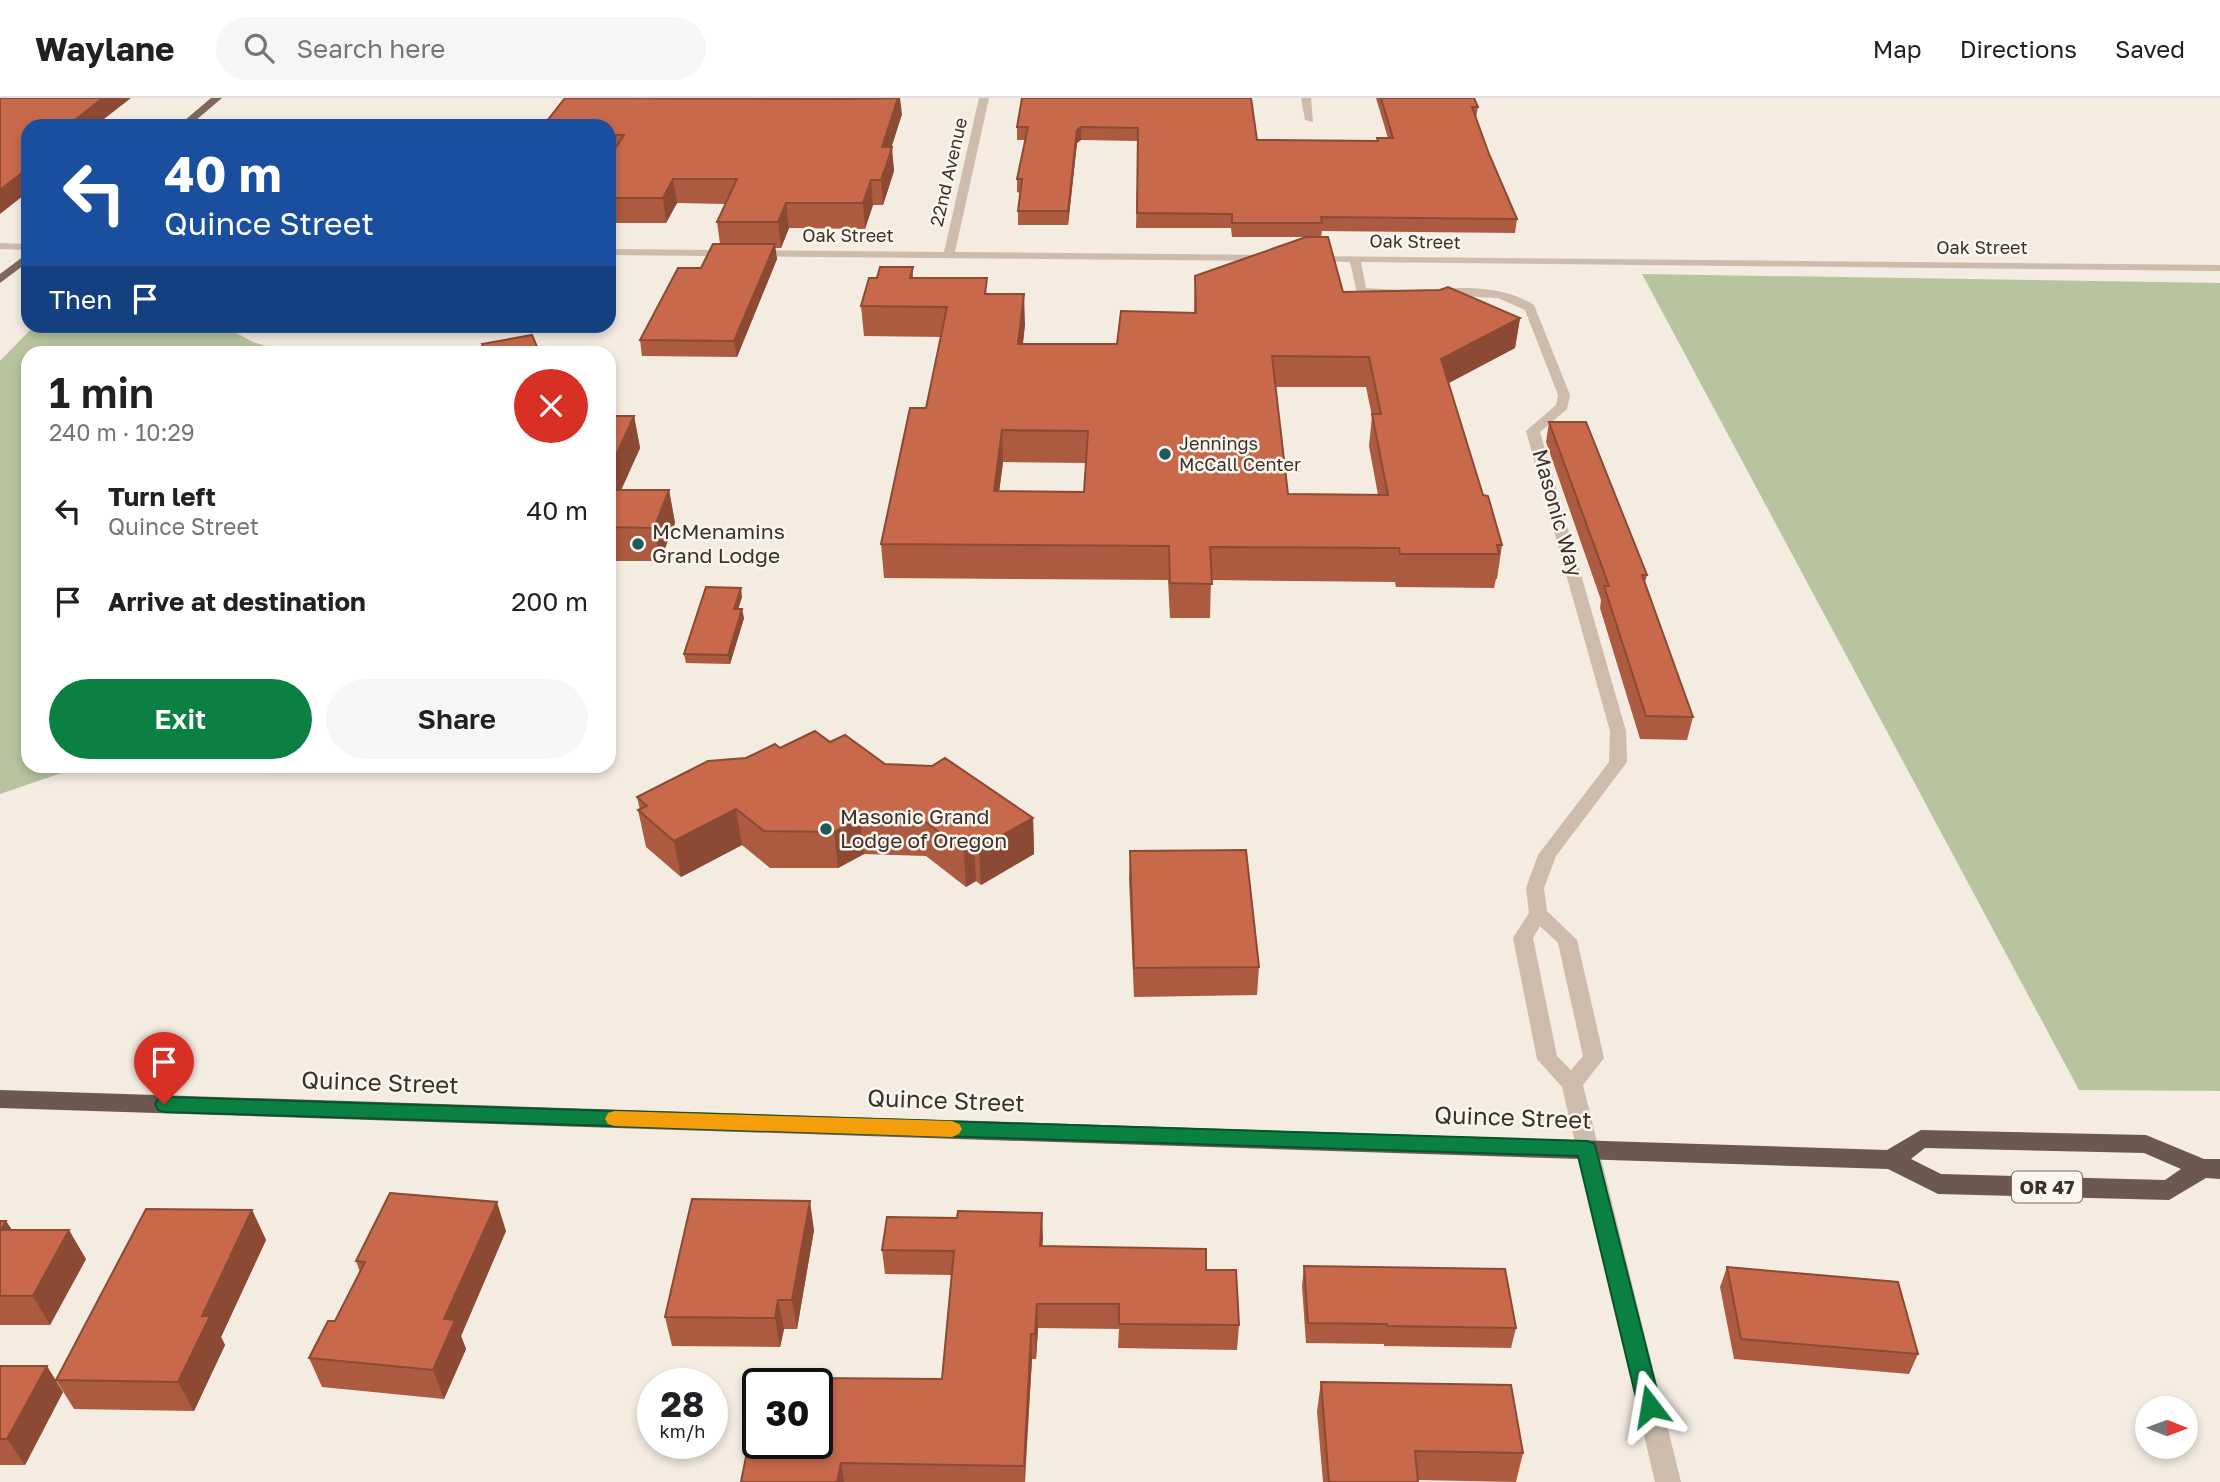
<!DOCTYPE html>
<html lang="en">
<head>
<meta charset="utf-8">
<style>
	:root { --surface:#fff; --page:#f6f6f6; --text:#202124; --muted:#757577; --line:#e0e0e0; --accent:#0b8043 }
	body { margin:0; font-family:"Golos Text",sans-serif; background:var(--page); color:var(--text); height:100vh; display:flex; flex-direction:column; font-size:26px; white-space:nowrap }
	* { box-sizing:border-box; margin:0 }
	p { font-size:23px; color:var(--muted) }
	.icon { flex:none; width:38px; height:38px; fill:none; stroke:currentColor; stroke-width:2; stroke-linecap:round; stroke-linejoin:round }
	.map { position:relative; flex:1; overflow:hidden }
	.side { position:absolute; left:21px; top:248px; width:595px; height:427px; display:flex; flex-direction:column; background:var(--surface); border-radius:21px; box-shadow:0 4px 10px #0003 }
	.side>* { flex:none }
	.hud { position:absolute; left:21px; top:21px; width:595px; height:214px; border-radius:21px; box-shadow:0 4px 10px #0003; background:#1a4fa0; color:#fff; overflow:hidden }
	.needle { width:46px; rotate:91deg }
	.fabs { position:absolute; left:2135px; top:1298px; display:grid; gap:14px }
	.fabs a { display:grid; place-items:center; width:63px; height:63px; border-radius:50%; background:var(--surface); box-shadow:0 4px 10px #0003; font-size:35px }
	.speed { position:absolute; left:637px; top:1270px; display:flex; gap:14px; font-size:35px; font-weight:700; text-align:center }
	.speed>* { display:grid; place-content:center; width:91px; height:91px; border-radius:50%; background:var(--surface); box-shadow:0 4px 10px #0003; line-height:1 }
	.speed small { font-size:18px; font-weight:400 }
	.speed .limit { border:4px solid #111; border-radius:10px; background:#fff; color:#111 }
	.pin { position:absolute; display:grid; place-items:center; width:60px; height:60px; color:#fff; margin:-72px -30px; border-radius:50% 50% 50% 0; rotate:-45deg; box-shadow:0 0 7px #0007 }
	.pin .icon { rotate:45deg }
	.me { position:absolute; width:77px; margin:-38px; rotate:346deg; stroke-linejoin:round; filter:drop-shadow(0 0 5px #0008) }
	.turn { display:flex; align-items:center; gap:24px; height:147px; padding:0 28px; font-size:32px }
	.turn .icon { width:91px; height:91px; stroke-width:2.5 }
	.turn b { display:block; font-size:49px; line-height:60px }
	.then { display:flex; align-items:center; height:66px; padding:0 28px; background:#0003; gap:14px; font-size:26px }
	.round { display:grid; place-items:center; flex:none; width:74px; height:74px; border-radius:37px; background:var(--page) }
	.overview { display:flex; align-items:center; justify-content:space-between; height:119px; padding:0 28px }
	h1 { font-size:42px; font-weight:600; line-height:52px }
	.cta { display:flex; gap:14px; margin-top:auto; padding:14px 28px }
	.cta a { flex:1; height:80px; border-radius:42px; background:var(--accent); color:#fff; font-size:28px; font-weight:600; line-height:80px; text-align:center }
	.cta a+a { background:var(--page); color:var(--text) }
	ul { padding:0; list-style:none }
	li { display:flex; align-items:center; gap:21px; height:91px; padding:0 28px }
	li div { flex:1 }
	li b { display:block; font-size:26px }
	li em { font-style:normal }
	header { display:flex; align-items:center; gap:42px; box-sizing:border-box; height:98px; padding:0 35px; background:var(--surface); border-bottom:2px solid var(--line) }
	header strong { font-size:33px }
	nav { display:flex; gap:38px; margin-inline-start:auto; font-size:24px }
	.search { width:490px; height:63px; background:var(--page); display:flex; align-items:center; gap:18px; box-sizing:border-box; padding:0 24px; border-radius:38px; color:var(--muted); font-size:26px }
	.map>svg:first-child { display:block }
	.green { fill:#b8c4a0 }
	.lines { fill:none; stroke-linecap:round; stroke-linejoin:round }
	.minor { fill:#cdbbac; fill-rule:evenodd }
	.primary { fill:#7d675c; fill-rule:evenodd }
	.trunk { fill:#6c584f; fill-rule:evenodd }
	.wall { fill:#ac5a40; fill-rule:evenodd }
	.shaded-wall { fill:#8c4a34 }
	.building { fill:#c8694b; stroke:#8c4a34; stroke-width:2; fill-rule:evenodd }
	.route { fill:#0b8043; stroke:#07532c; stroke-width:2 }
	.slow { fill:#f59e0b }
	.poi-dot { fill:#1f5a5e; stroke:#fbf5ee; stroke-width:2.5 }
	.labels { text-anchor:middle; stroke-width:5; stroke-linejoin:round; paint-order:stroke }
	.far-street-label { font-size:18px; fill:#3b302b; stroke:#fbf5ee }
	.far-poi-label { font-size:18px; fill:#3b302b; stroke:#fbf5ee; text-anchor:start }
	.shield { fill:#fbf5ee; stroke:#756b66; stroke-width:2 }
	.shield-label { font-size:19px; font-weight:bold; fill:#3b302b }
	.street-label { font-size:21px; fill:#3b302b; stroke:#fbf5ee }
	.poi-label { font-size:21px; fill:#3b302b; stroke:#fbf5ee; text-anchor:start }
	.near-street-label { font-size:24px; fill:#3b302b; stroke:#fbf5ee }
</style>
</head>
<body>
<header>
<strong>Waylane</strong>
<div class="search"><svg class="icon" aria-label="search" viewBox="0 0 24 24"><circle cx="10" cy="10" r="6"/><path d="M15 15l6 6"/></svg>Search here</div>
<nav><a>Map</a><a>Directions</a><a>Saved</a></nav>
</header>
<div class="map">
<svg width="2220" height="1384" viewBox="0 0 2220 1384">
	<rect width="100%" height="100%" fill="#f4ebe1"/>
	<g class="green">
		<polygon points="1642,176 2220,185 2220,993 2079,992"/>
		<polygon points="34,228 223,228 253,244 288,255 28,256 28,668 79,669 0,696 0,263"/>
	</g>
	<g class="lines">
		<g class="minor">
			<polygon points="979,0 989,0 955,154 1272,157 1278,160 1272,163 609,157 609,151 944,154"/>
			<polygon points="1301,0 1311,0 1313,24 1305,22"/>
			<polygon points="0,145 28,146 28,152 0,151"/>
			<polygon points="1306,158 2220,167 2220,173 1361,164 1366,190 1398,192 1400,194 1394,197 1357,195 1350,164 1310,163 1304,160"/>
			<path d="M 1460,190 C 1487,190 1512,193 1534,207 L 1570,297 L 1567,311 L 1540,334 L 1626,633 L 1627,664 L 1556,758 L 1544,790 L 1547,813 L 1577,842 L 1604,960 L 1583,987 L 1681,1384 L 1655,1384 L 1562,989 L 1537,961 L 1513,840 L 1529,815 L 1526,790 L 1538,757 L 1609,664 L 1610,633 L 1526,333 L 1556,307 L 1558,297 L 1525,212 L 1498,200 L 1436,197 L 1430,194 L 1436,191 ZM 1540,828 L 1558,845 L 1583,958 L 1571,972 L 1557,958 L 1533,840 Z"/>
		</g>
		<g class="primary">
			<polygon points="211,0 222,0 189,28 178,28"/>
			<polygon points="28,155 28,164 0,185 0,176"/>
		</g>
		<path class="trunk" d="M 0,992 L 1887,1052 L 1921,1032 L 2146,1037 L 2204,1061 L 2220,1061 L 2220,1081 L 2206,1080 L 2169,1102 L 1938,1096 L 1888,1071 L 0,1010 ZM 1925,1050 L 2144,1055 L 2181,1071 L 2165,1082 L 1941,1076 L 1911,1061 Z"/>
	</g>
	<g class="wall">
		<path d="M 1022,0 L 1257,42 L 1377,43 L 1377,40 L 1388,40 L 1376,0 L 1474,0 L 1478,9 L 1476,20 L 1489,56 L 1517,121 L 1515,135 L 1322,133 L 1321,139 L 1343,194 L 1520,220 L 1515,250 L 1449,285 L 1483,397 L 1502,447 L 1497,481 L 1496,481 L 1494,490 L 1396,489 L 1395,484 L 1211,482 L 1210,520 L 1170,520 L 1168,482 L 884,480 L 881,446 L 926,310 L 941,239 L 864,238 L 861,208 L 877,180 L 913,169 L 913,180 L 988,196 L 1025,226 L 1023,246 L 1117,246 L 1194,215 L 1195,178 L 1305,139 L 1232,139 L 1231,130 L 1136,130 L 1138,43 L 1081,42 L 1077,45 L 1068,127 L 1018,127 L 1018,113 L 1020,95 L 1017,94 L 1017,81 L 1025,42 L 1017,42 L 1017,29 ZM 1275,289 L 1366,289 L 1372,318 L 1369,348 L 1378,397 L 1288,396 ZM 1003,364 L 1086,365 L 1084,394 L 999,393 Z"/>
		<polygon points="902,16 891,49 894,73 883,107 873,107 865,131 789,130 781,150 775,150 777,161 737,259 642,258 640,242 701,170 720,146 717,124 725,106 677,105 666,125 609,125 609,28"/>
		<polygon points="609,318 634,318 640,350 621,392 669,392 675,425 660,463 609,463"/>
		<polygon points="1549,324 1647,477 1645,484 1693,619 1687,642 1640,641 1600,510 1601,502 1546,344"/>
		<polygon points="742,499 738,511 744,520 730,566 686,565 684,556"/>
		<polygon points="830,644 885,666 1033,720 1034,756 981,787 976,783 966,789 926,758 864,756 838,770 770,770 742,747 681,779 646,749 638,712 640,712 637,699 746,660 780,650"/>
		<polygon points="1130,753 1259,869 1257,897 1134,899 1129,781"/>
		<polygon points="252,1112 266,1142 221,1239 225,1247 194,1313 74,1311 56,1282"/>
		<polygon points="0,1123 6,1123 12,1132 86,1161 50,1227 0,1227"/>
		<polygon points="814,1132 797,1231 784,1231 780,1249 672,1248 665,1219"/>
		<polygon points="506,1133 461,1238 466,1251 444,1301 322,1289 309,1260 335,1223 360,1174 356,1163"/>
		<polygon points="1043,1139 1042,1148 1206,1172 1239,1227 1237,1252 1118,1250 1119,1231 1038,1230 1036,1261 1032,1261 1025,1384 741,1384 942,1281 952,1177 885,1176 882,1152"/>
		<polygon points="1304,1168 1516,1230 1511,1250 1384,1248 1384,1246 1306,1245 1302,1188"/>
		<polygon points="1727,1169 1918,1256 1909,1276 1734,1261 1720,1189"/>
		<polygon points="0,1268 63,1294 25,1367 0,1367"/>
		<polygon points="1321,1284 1523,1355 1516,1384 1418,1382 1418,1384 1323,1384 1317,1313"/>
	</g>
	<g class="shaded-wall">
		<polygon points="103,0 131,0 95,28 67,28"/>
		<polygon points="898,0 900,0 902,16 884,73 882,49"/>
		<polygon points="1081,29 1081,42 1077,45 1068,127 1068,113 1077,32"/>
		<polygon points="892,49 894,73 883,107 881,82"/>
		<polygon points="28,70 28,94 0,116 0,92"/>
		<polygon points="673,81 677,105 666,125 663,100"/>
		<polygon points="871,82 873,107 865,131 863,105"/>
		<polygon points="786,105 789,130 781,150 778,124"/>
		<polygon points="775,146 777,161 737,259 734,243"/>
		<polygon points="1024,196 1025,226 1019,277 1018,246"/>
		<polygon points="1520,220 1515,250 1437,291 1441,261"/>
		<polygon points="634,318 640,350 609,419 609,373"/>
		<polygon points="1002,332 1003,364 995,426 994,393"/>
		<polygon points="669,392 675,425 660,463 654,430"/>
		<polygon points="741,490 742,499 735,520 734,511"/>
		<polygon points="742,511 744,520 730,566 728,557"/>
		<polygon points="736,711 742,747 681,779 674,743"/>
		<polygon points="860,719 864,756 838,770 834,734"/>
		<polygon points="1033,720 1034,756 981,787 979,750"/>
		<polygon points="974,747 976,783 966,789 964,753"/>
		<polygon points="810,1103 814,1132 797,1231 792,1202"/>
		<polygon points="497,1104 506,1133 461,1238 466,1251 444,1301 433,1272 444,1221"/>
		<polygon points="252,1112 266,1142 221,1239 225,1247 194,1313 178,1284 202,1218"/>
		<polygon points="1042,1115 1043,1139 1041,1173 1040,1148"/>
		<polygon points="6,1123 24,1152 1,1132"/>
		<polygon points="69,1132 86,1161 50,1227 33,1198"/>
		<polygon points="778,1202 784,1231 780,1249 775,1220"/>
		<polygon points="1037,1206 1038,1230 1036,1261 1035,1236"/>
		<polygon points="1031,1236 1032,1261 1024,1384 1024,1368"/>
		<polygon points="47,1268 63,1294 25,1367 7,1341"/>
		<polygon points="841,1365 844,1384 837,1384"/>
	</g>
	<g class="building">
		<polygon points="0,0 103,0 67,28 28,28 28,70 0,92"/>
		<polygon points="565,0 842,1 898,0 882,49 892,49 886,68 881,82 871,82 863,105 786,105 778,124 717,124 737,81 673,81 663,100 609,100 609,60 624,37 609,37 609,28 543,28"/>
		<polygon points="1022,0 1251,0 1257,42 1378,43 1377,40 1393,40 1381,0 1474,0 1478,9 1472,9 1489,56 1517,121 1321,119 1322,125 1232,125 1232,116 1137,115 1138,30 1081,29 1077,32 1068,113 1018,113 1022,81 1017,81 1028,29 1017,29"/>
		<polygon points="248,22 312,23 307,28 242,28"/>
		<path d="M 1306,139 L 1328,139 L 1343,194 L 1440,192 L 1448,189 L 1520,220 L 1441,261 L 1483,397 L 1488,398 L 1502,447 L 1497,447 L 1499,456 L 1400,456 L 1399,450 L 1210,449 L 1212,486 L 1170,485 L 1169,448 L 881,446 L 910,310 L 926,310 L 947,209 L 861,208 L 869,180 L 877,180 L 880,169 L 913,169 L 910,180 L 987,180 L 985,196 L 1024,196 L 1018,246 L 1117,246 L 1121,213 L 1196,215 L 1195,178 ZM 1272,258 L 1369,259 L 1381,316 L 1372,316 L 1388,397 L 1288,396 ZM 1002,332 L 1088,333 L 1084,394 L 994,393 Z"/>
		<polygon points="713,146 775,146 734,243 640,242 678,170 701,170"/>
		<polygon points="532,237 540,256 486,256 482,246"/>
		<polygon points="609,318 634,318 609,373"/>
		<polygon points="1549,324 1586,324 1647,477 1642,477 1693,619 1646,618 1604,488 1609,488"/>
		<polygon points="609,392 669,392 654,430 609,429"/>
		<polygon points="706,489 741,490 734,511 742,511 728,557 684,556"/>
		<polygon points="815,633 830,644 845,637 885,666 932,668 945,660 1033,720 979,750 974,747 964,753 923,722 860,719 834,734 764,733 736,711 674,743 638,712 647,708 637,699 708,663 746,660 775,646 780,650"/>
		<polygon points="1246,752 1259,869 1134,870 1130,753"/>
		<polygon points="390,1095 497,1104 444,1221 455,1222 433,1272 309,1260 328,1223 335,1223 365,1164 356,1163"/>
		<polygon points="692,1101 810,1103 792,1202 778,1202 775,1220 665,1219"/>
		<polygon points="146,1111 252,1112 202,1218 210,1218 178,1284 56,1282"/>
		<polygon points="958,1113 1042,1115 1040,1148 1206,1151 1206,1172 1236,1172 1239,1227 1119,1226 1119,1206 1037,1206 1035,1236 1031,1236 1024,1368 841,1365 837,1384 741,1384 757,1303 758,1303 758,1346 817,1346 817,1286 809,1286 810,1280 942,1281 954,1153 882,1152 887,1119 957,1120"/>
		<polygon points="0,1123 6,1123 1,1132 69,1132 33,1198 0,1198"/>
		<polygon points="1304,1168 1505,1171 1516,1230 1388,1228 1387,1226 1308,1225"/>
		<polygon points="1727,1169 1898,1184 1918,1256 1741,1241"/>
		<polygon points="0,1268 47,1268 7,1341 0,1341"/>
		<polygon points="1321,1284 1511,1287 1523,1355 1415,1353 1418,1384 1329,1384"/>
	</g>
	<polygon class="route" points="164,999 1587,1043 1594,1045 1596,1051 1661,1308 1658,1315 1650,1318 1642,1315 1638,1308 1578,1058 164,1014 158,1012 155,1006 158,1001"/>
	<polygon class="slow" points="614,1013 952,1023 959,1026 962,1031 959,1036 952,1039 614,1028 608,1026 605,1021 608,1015"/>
	<g class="poi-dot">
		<circle cx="1165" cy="356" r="7"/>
		<circle cx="638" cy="446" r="7"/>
		<circle cx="826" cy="731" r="7"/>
	</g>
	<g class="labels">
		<g class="far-street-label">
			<text transform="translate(949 74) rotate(-77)" y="6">22nd Avenue</text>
			<text x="848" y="144">Oak Street</text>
			<text transform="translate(1415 144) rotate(1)" y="6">Oak Street</text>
			<text x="1982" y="156">Oak Street</text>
		</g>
		<g class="far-poi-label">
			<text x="1179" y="352">Jennings<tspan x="1179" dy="21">McCall Center</tspan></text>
		</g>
		<rect class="shield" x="2012" y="1073.5" width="70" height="31" rx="5"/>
		<g class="shield-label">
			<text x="2047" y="1096">OR 47</text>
		</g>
		<g class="street-label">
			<text transform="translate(1557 415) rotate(74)" y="7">Masonic Way</text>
		</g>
		<g class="poi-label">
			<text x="652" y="441">McMenamins<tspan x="652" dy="24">Grand Lodge</tspan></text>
			<text x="840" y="726">Masonic Grand<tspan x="840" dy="24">Lodge of Oregon</tspan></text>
		</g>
		<g class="near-street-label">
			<text transform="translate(380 985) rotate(2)" y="8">Quince Street</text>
			<text transform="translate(946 1003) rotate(2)" y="8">Quince Street</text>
			<text transform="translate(1513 1020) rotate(2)" y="8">Quince Street</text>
		</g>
	</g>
</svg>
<div class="fabs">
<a><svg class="needle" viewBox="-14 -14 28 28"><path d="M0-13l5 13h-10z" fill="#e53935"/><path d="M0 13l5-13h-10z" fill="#757577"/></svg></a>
</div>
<div class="speed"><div>28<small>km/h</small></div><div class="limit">30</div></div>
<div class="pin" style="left:164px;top:1006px;background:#d93025"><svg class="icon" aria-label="arrive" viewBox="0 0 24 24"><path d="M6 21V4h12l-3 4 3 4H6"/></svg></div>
<svg class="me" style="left:1650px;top:1308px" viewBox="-20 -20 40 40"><path d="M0-17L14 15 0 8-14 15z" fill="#0b8043" stroke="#fff" stroke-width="4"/></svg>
<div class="hud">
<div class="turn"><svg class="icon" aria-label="left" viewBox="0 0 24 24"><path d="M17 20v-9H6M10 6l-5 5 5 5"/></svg><div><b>40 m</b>Quince Street</div></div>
<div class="then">Then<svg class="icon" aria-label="arrive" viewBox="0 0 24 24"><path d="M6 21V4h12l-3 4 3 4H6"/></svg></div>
</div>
<section class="side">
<div class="overview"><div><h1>1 min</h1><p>240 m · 10:29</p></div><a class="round" style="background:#d93025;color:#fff"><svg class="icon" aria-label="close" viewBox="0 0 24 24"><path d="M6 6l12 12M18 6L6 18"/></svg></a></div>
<ul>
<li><svg class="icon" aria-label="left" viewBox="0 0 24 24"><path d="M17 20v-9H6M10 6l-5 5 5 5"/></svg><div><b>Turn left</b><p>Quince Street</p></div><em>40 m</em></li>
<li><svg class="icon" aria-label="arrive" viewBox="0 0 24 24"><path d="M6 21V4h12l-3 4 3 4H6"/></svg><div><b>Arrive at destination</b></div><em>200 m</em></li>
</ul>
<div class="cta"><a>Exit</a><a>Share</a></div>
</section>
</div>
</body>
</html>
